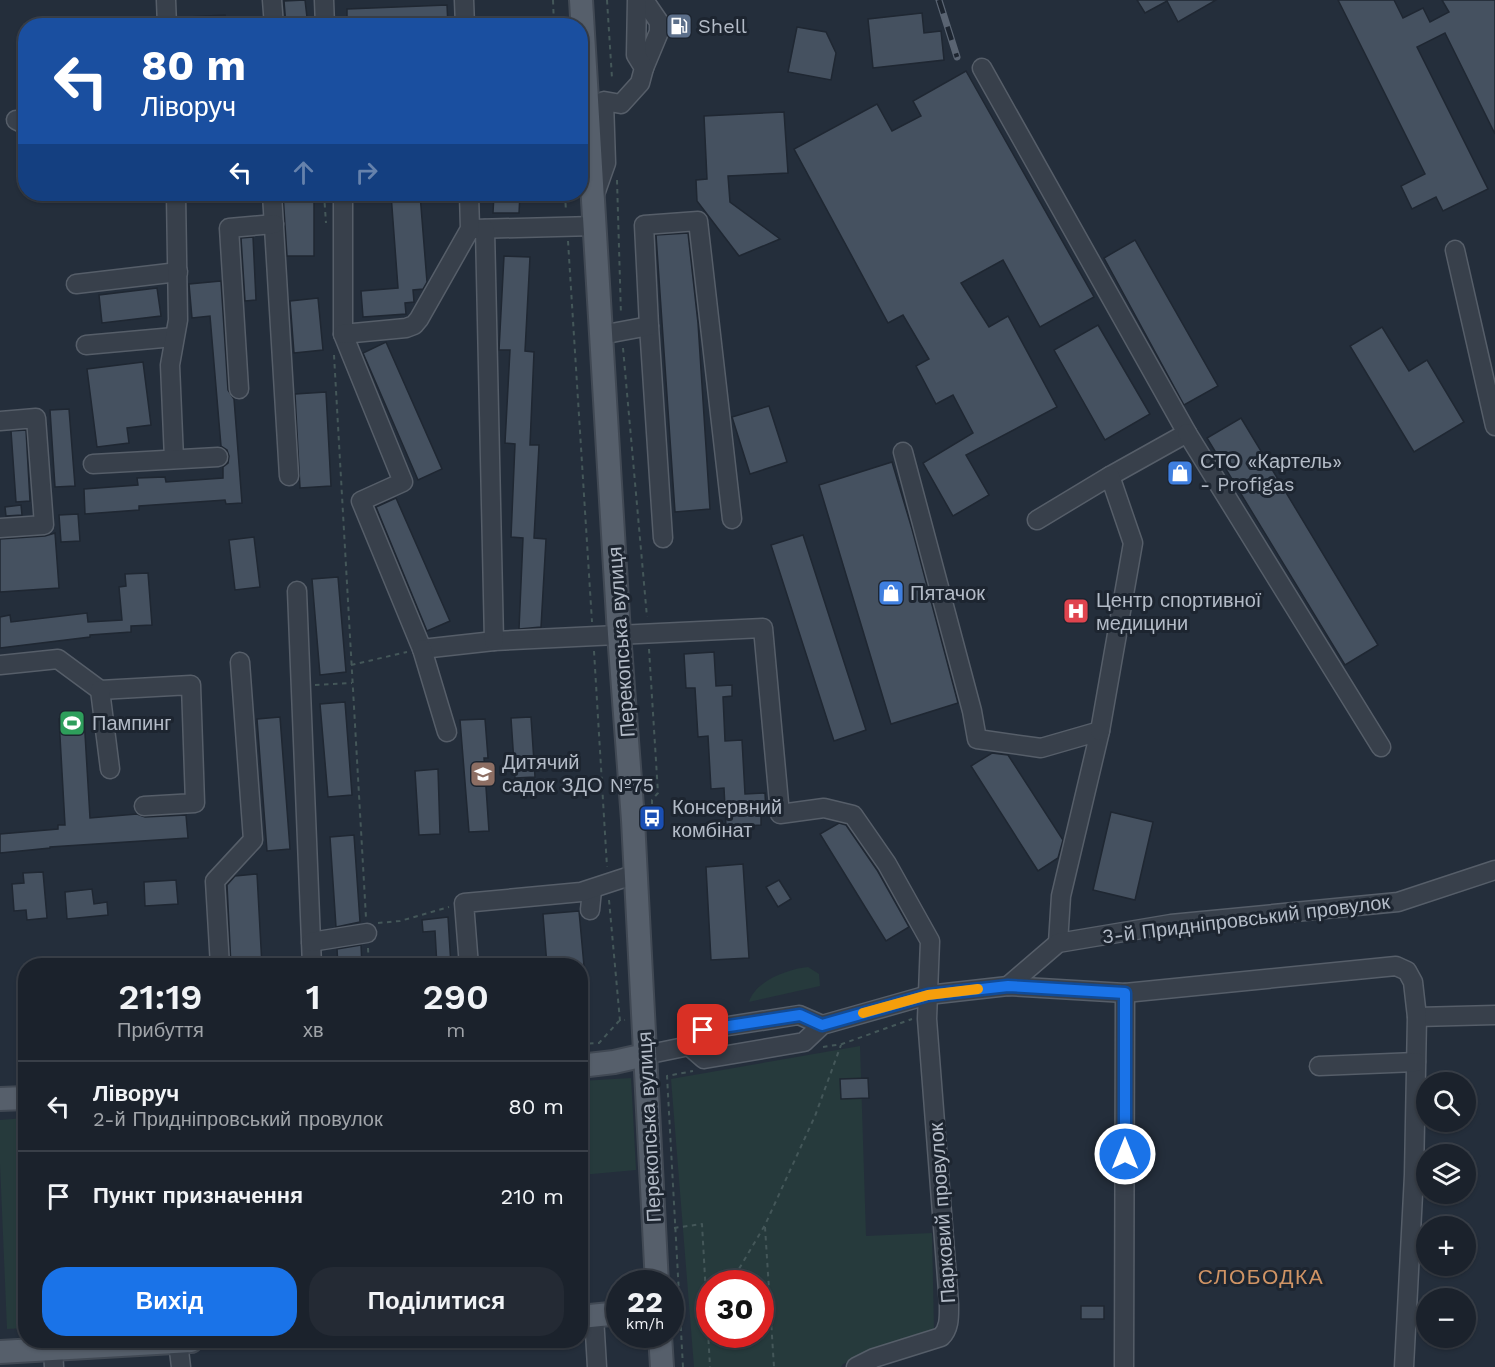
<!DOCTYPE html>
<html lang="uk">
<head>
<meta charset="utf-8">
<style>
	:root { --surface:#1b222c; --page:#242a34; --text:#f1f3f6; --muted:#a0a4a9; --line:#393f48; --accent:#1a73e8 }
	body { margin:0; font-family:"Work Sans",sans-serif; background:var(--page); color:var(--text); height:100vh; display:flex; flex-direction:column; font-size:22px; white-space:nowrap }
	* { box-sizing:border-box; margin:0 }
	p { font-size:20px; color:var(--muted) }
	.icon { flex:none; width:33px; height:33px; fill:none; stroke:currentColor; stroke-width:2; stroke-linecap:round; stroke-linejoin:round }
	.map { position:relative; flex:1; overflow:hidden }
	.side { position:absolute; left:18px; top:958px; width:570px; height:390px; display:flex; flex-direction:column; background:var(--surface); border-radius:24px; box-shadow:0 2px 4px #0004,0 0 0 2px var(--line) }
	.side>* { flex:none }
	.banner { position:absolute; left:18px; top:18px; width:570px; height:183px; border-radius:24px; box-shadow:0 2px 4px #0004,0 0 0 2px var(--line); background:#1a4fa0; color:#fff; overflow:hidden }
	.buttons { position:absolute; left:1416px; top:1072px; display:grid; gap:12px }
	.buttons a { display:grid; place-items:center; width:60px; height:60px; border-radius:50%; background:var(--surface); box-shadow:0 2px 4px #0004,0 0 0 2px var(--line); font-size:30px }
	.speed { position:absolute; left:606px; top:1270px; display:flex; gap:12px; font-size:30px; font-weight:700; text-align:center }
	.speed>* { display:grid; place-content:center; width:78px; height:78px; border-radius:50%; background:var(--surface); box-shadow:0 2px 4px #0004,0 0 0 2px var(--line); line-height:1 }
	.speed small { font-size:15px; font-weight:400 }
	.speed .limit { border:9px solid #d22; background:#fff; color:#111 }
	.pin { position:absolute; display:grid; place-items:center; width:51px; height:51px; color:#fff; margin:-26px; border-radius:12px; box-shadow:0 3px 9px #0006 }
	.me { position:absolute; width:66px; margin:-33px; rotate:0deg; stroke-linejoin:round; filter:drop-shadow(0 0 4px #0008) }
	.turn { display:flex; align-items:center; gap:21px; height:126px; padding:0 24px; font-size:27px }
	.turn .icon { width:78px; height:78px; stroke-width:2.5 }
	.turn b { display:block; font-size:42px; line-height:51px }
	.lanes { display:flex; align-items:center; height:57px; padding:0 24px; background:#0003; justify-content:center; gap:30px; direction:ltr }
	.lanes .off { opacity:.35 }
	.eta { display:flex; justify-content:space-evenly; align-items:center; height:102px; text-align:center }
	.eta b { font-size:36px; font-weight:600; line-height:42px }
	.primary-button { display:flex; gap:12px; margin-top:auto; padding:12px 24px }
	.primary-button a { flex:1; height:69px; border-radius:24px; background:var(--accent); color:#fff; font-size:24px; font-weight:600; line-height:69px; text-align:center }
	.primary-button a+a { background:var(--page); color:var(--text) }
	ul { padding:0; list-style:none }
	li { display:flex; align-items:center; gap:18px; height:90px; padding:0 24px; border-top:2px solid var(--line) }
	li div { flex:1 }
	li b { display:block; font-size:22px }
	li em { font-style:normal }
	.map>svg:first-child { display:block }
	.green { fill:#263a3c; fill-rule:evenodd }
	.building { fill:#455160; stroke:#1f2732; stroke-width:1.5 }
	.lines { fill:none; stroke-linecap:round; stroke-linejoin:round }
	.minor-casing { stroke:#565e69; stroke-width:21 }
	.major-casing { stroke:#414954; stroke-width:26 }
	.path { stroke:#445759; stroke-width:2; stroke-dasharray:4.5 4.5; stroke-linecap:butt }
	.minor { stroke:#38404b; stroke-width:18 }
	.major { stroke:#565f6b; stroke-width:22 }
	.rail-casing { stroke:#5a6472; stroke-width:7 }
	.rail { stroke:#1d2530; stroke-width:4.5; stroke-dasharray:14; stroke-linecap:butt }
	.route-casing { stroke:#114b97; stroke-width:15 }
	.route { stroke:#1a73e8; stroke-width:10 }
	.slow { stroke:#f59e0b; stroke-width:10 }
	.labels { text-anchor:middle; stroke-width:6; stroke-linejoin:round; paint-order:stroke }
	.poi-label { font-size:20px; fill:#b3bbc7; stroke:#1d2530; text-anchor:start }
	.street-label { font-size:20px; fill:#b3bbc7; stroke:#1d2530 }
	.neighbourhood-label { font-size:21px; letter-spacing:1.5px; fill:#d09465; stroke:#1d2530 }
</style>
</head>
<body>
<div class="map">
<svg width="1495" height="1367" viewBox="0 0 1495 1367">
	<rect width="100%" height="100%" fill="#242e3b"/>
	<g class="green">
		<path d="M 808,967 L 819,974 L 820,986 L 749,1002 C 755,981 788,969 808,967 Z"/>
		<path d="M 860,1046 L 866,1236 L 932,1233 L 934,1331 L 843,1364 L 841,1367 L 694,1367 L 671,1079 ZM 710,1284 L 760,1284 L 760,1335 L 710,1335 Z"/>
		<polygon points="631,1078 636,1170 581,1175 581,1081"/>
		<polygon points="25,1118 25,1328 7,1329 0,1164 0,1120"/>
	</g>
	<g class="building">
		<polygon points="305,0 308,26 286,26 284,1"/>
		<polygon points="1137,0 1216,0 1178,22 1167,1 1145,13"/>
		<polygon points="1338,0 1394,0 1403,18 1423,8 1430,22 1449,12 1442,0 1495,0 1495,134 1445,33 1417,47 1488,189 1443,211 1436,197 1412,209 1401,186 1425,174"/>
		<polygon points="447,5 448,26 347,26 347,9"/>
		<polygon points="922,13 924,33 941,31 944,60 873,68 868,19"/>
		<polygon points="225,15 226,26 188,26 188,17"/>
		<polygon points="685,18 686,33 670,34 669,19"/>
		<polygon points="797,27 826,32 836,53 831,80 788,72"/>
		<polygon points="966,71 1094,297 1040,327 1003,260 961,283 989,327 1008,316 1057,407 966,455 989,495 953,516 923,463 973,433 953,395 936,404 916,366 929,359 903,315 888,323 794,149 877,104 892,131 921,116 913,101"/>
		<polygon points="784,112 788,173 728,176 730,202 780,239 739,256 697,201 696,180 707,179 704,116"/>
		<polygon points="283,194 314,194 314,256 287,256"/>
		<polygon points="391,194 420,194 427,282 423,289 413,290 414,302 405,303 406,314 363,317 361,291 398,288"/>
		<polygon points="494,194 520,194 519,213 493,213"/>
		<polygon points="688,233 698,323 710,509 675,512 656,235"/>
		<polygon points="253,237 256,300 245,301 241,238"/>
		<polygon points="1135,240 1218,386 1184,405 1104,258"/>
		<polygon points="504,256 530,257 525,351 534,352 530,445 539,445 534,538 546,539 541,627 519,629 523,538 511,537 515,444 505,443 510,350 499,350"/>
		<polygon points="221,281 228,390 234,399 242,503 226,504 225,500 139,506 139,510 85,514 84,489 138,485 137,478 165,477 166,482 223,478 223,467 228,463 229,456 227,450 221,446 210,316 192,318 189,284"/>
		<polygon points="157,288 161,316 102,323 99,295"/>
		<polygon points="318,298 323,350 294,353 290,301"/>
		<polygon points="1098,325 1150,414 1105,440 1054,350"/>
		<polygon points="1382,327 1409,371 1427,360 1464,422 1414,452 1350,346"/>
		<polygon points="386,342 442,469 418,480 363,353"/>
		<polygon points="143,362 151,425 127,428 129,443 97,447 87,369"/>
		<polygon points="326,392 331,486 300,488 295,394"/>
		<polygon points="769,406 787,462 750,474 732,417"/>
		<polygon points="69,409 75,486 55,487 50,410"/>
		<polygon points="1241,418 1378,645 1345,665 1207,438"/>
		<polygon points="26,430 30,501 16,502 11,431"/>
		<polygon points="892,462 912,529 958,703 891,724 819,485"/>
		<polygon points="396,498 450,621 427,631 376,507"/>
		<polygon points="21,505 22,515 6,516 5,507"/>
		<polygon points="78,514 80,541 61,542 59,515"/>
		<polygon points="55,533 59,588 0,592 0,539 45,536"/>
		<polygon points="803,535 866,730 834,741 771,545"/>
		<polygon points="254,537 260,587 235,590 229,540"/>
		<polygon points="148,573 152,625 131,626 131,632 90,635 90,637 0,648 0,617 10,615 11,622 87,613 88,622 122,620 119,587 126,586 125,574"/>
		<polygon points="338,577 346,672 320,675 312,579"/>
		<polygon points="714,652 716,686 732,685 732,696 723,697 725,741 742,740 745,794 765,793 766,813 761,814 761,825 726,827 724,788 711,789 708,736 698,737 695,688 686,688 684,654"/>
		<polygon points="345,702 352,795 328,797 320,704"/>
		<polygon points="84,717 90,818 137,814 145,817 186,815 188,838 50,847 50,848 0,853 0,834 58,829 58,825 65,825 59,719"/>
		<polygon points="280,717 290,849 267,851 257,719"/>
		<polygon points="531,717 535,777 515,778 511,718"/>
		<polygon points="485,719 488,758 484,758 489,831 469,832 460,720"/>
		<polygon points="992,753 1008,755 1063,840 1058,858 1038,871 971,766"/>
		<polygon points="438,769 440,834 419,835 415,771"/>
		<polygon points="1111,812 1153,822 1135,900 1093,890"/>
		<polygon points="839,823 846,825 877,870 909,927 886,941 820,834"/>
		<polygon points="354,835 360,922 336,927 330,837"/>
		<polygon points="743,864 749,958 711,960 706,867"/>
		<polygon points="43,872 47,918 27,920 26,910 14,911 12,884 24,883 23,873"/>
		<polygon points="257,874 262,966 231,966 227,885 235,876"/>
		<polygon points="176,880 178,904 145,906 144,882"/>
		<polygon points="779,880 791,899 778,907 766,887"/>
		<polygon points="92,889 94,904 107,902 108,915 67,919 65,892"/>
		<polygon points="579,911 584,966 547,966 543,914"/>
		<polygon points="448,917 451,966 437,966 435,931 423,932 422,920"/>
		<polygon points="361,945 362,966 338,966 337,949"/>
		<polygon points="868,1078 869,1098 841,1099 840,1079"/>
		<rect x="1081" y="1306" width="23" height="13"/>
	</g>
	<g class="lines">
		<defs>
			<g id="minor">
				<polyline points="166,0 167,26"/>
				<polyline points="272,0 274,26"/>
				<polyline points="324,0 325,26"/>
				<polyline points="464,0 465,26"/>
				<polyline points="644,0 659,22 659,32 644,68"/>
				<polyline points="982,68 1187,433 1110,476"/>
				<polyline points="16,120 26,125"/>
				<polyline points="272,194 289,476"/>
				<path d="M 343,194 L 343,334 L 403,482 L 361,501 L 422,649 L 494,641 L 763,628 L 780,814 L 824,808 L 853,815 L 887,864 L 930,941 L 927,1019 L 949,1304 C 949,1316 950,1328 941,1337 L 874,1358 L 856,1367"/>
				<polyline points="595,194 606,163 604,101 621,104 640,83 644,68 636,55 637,0"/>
				<polyline points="474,229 595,226"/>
				<polyline points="485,229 494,641"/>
				<polyline points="1455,250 1495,426"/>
				<polyline points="76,284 178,272"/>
				<polyline points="649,326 663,538"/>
				<polyline points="343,334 406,328 414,325 419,319 470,229 469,194"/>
				<polyline points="601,335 649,326 644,225 698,221 732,519"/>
				<polyline points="86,345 174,337"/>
				<polyline points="239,389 229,228 274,224"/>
				<polyline points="0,421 36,418 44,525 0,528"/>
				<polyline points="1187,433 1381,747"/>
				<polyline points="903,452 972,711 977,739 1041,748 1100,731 1061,896 1058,943"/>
				<polyline points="174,459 170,365 178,320 176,194"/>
				<polyline points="93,464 218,457"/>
				<polyline points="1037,520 1110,476 1133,543 1100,731"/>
				<polyline points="297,591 312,966"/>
				<polyline points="422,649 447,732"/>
				<polyline points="0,665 58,659 100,690 191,685 195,803 144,806"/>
				<polyline points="100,690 110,769"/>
				<polyline points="590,910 592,890"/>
				<polyline points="311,942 367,933"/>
				<polyline points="220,966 215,881 253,840 240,662"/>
				<polyline points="469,966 464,903 581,892 636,874"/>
				<polyline points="1008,986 1058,943 1171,924 1398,902 1495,870"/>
				<polyline points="1417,1017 1495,1015"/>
				<polyline points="689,1046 704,1059 804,1042 822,1025 928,995 1008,986 1125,993 1396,966 1407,971 1413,982 1417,1017 1414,1175 1404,1367"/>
				<polyline points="645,1055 689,1046 703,1030 799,1015 822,1025"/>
				<polyline points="1319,1066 1416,1062"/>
				<polyline points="594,1316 597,1367"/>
				<polyline points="178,1342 181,1367"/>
				<polyline points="53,1349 54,1367"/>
				<polyline points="1124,1367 1125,993"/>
			</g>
			<g id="major">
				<polyline points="581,0 619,634 633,820 657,1284"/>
				<polyline points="580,1066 614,1062 645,1055"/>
				<polyline points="0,1099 26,1098"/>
				<polyline points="580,1317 620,1313"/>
				<polyline points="660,1335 662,1367"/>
				<polyline points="0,1352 191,1341"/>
			</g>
		</defs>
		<use href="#minor" class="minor-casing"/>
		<use href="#major" class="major-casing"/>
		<g class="path">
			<polyline points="553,0 554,26"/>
			<polyline points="607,0 612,78"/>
			<polyline points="617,180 621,315"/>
			<polyline points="324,194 326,223"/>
			<polyline points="565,194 566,212"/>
			<polyline points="568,241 592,622"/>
			<polyline points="623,348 647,617"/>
			<polyline points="334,355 366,918"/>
			<polyline points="649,649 658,793 652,800 652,815"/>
			<polyline points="594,651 607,867"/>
			<polyline points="351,665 407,652"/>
			<polyline points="315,685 352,683"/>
			<polyline points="609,900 620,1021 625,1020"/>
			<polyline points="378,923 400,921 449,907"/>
			<polyline points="368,948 369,966"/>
			<polyline points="580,1044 599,1043 619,1021"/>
			<polyline points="823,1047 842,1044 912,1019"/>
			<polyline points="765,1227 774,1367"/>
			<polyline points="674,1228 702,1224 710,1367"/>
			<polyline points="730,1284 765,1225 815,1116 841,1045"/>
			<polyline points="683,1367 667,1076 693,1071"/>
		</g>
		<use href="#minor" class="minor"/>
		<use href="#major" class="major"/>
		<defs>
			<polyline id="rail" points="939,0 957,57"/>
		</defs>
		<use href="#rail" class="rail-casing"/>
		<use href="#rail" class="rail"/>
	</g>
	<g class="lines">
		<defs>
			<polyline id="route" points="703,1030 800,1015 822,1025 928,995 1008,986 1125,993 1125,1154"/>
		</defs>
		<use href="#route" class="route-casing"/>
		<use href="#route" class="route"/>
		<polyline class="slow" points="863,1013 928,995 978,989"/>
	</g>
	<defs>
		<symbol id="fuel-square" viewBox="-11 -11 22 22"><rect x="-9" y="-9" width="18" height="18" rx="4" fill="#5c6f8a" stroke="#1d2530"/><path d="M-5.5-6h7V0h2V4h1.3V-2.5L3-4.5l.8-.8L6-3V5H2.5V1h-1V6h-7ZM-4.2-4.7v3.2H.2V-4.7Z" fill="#fff"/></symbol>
		<symbol id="shop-square" viewBox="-11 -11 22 22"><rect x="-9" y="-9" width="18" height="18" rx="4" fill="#3f7fe0" stroke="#1d2530"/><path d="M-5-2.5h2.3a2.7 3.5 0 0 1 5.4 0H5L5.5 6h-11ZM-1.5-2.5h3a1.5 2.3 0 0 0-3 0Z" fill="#fff"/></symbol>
		<symbol id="hospital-square" viewBox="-11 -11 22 22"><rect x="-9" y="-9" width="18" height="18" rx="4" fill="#e0444e" stroke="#1d2530"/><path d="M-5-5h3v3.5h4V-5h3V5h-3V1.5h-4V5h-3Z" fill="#fff"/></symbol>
		<symbol id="stadium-square" viewBox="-11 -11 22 22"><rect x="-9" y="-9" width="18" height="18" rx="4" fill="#2e9e5b" stroke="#1d2530"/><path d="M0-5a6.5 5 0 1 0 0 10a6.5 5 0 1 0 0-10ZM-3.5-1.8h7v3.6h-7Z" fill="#fff"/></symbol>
		<symbol id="school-square" viewBox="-11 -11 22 22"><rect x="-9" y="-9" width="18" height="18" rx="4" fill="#8d6e63" stroke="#1d2530"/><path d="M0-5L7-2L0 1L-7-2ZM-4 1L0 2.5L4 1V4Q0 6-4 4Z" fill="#fff"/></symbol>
		<symbol id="bus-square" viewBox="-11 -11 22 22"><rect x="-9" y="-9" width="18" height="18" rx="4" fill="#1a4fb4" stroke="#1d2530"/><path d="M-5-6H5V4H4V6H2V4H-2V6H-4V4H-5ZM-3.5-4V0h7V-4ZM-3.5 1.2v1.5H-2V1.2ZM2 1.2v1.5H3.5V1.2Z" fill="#fff"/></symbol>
	</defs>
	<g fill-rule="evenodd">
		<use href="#fuel-square" x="664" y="11" width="30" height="30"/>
		<use href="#shop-square" x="1165" y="458" width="30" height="30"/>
		<use href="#shop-square" x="876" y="578" width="30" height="30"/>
		<use href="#hospital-square" x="1061" y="596" width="30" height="30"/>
		<use href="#stadium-square" x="57" y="708" width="30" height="30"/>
		<use href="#school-square" x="468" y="759" width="30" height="30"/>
		<use href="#bus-square" x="637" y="803" width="30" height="30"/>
	</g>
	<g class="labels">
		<g class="poi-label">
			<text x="698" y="33">Shell</text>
			<text x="1200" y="468">СТО «Картель»<tspan x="1200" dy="23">- Profigas</tspan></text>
			<text x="910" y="600">Пятачок</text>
			<text x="1096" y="607">Центр спортивної<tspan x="1096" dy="23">медицини</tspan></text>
			<text x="92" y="730">Пампинг</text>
			<text x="502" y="769">Дитячий<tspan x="502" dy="23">садок ЗДО №75</tspan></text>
			<text x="672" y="814">Консервний<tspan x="672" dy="23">комбінат</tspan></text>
		</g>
		<g class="street-label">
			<text transform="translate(621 642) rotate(-94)" y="7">Перекопська вулиця</text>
			<text transform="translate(1246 919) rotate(-7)" y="7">3-й Придніпровський провулок</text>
			<text transform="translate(649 1127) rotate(-93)" y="7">Перекопська вулиця</text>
			<text transform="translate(942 1213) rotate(-94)" y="7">Парковий провулок</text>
		</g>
		<g class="neighbourhood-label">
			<text x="1261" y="1284">СЛОБОДКА</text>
		</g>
	</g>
</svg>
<div class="buttons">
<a><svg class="icon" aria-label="search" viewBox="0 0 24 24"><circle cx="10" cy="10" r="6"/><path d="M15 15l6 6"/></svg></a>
<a><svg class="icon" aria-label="layers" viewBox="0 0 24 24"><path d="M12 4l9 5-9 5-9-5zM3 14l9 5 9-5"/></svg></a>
<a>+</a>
<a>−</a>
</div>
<div class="speed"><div>22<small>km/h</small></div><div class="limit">30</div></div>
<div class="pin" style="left:703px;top:1030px;background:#d93025"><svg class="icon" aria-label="arrive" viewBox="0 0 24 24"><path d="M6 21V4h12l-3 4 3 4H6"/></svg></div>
<svg class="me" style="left:1125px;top:1154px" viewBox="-20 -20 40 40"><circle r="17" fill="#1a73e8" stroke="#fff" stroke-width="3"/><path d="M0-11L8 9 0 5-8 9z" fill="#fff"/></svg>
<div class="banner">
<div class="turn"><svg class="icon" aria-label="left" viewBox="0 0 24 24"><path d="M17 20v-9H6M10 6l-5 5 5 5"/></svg><div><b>80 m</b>Ліворуч</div></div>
<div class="lanes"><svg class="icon" aria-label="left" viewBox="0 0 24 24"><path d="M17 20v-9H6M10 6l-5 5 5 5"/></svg><svg class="icon off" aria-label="ahead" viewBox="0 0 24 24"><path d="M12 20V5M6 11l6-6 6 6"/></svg><svg class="icon off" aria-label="right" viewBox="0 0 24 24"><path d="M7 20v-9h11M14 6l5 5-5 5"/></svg></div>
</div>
<section class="side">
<div class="eta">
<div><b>21:19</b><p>Прибуття</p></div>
<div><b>1</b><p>хв</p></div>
<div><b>290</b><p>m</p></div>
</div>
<ul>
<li><svg class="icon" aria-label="left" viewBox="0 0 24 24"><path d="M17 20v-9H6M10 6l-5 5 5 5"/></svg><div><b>Ліворуч</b><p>2-й Придніпровський провулок</p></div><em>80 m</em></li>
<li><svg class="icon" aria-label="arrive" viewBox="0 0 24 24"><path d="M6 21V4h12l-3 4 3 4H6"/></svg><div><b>Пункт призначення</b></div><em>210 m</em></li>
</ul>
<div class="primary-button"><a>Вихід</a><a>Поділитися</a></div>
</section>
</div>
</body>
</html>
